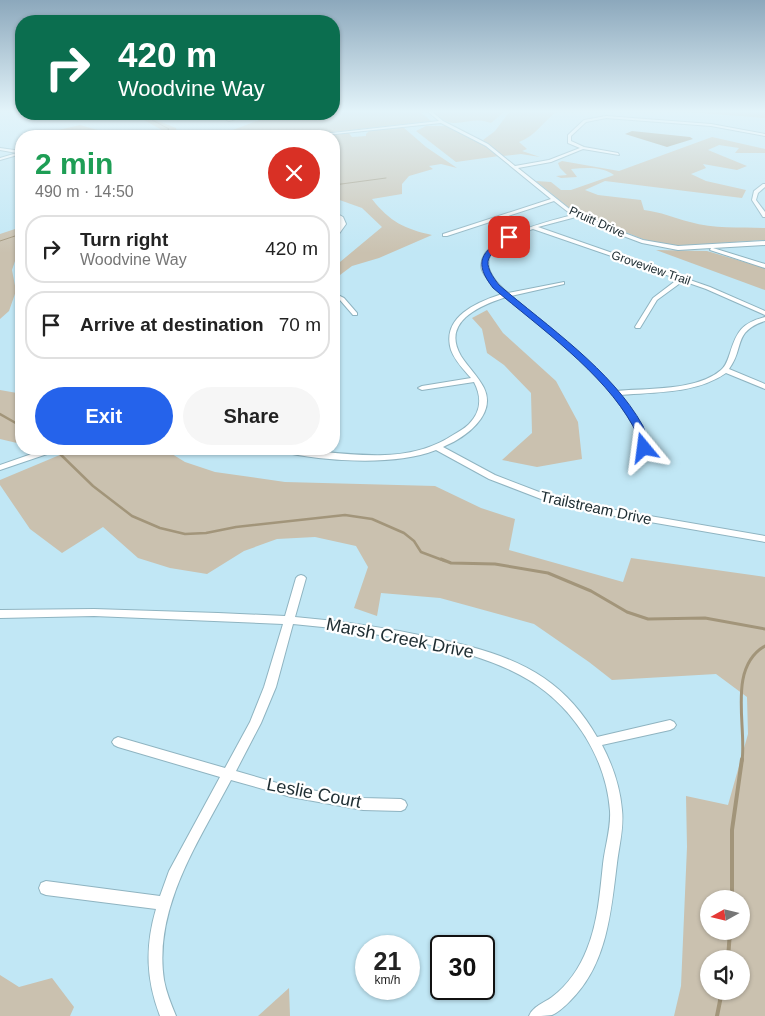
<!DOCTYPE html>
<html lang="en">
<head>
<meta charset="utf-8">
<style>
	:root { --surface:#fff; --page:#f6f6f6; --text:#222; --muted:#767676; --line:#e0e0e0; --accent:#2563eb }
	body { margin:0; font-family:Arial,sans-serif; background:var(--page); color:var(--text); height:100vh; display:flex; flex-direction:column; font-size:19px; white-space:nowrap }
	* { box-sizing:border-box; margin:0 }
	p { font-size:16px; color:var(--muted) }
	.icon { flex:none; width:28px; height:28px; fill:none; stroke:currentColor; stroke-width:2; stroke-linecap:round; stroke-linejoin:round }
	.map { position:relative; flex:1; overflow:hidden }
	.sheet { position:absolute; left:15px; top:130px; width:325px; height:325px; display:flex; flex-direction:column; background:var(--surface); border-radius:20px; box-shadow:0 1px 4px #0004 }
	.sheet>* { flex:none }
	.top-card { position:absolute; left:15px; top:15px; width:325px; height:105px; border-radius:20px; box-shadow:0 1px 4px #0004; background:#0b6e4f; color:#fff; overflow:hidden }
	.needle { width:32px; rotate:262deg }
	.tools { position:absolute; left:700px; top:890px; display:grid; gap:10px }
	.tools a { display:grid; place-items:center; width:50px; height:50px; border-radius:50%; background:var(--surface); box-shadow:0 1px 4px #0004; font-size:25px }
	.speed { position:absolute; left:355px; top:935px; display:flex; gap:10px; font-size:25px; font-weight:700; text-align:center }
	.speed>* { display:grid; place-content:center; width:65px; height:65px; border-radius:50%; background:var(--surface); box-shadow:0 1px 4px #0004; line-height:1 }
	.speed small { font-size:12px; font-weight:400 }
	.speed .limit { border:2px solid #111; border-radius:8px; background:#fff; color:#111 }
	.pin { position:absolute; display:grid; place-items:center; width:42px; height:42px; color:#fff; margin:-21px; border-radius:10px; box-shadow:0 2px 8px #0006 }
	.me { position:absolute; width:55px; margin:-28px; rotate:344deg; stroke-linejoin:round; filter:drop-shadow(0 0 4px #0008) }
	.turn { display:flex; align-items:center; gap:18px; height:105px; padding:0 20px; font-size:22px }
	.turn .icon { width:65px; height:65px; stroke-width:2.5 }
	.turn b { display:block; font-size:35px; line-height:42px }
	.round { display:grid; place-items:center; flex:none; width:52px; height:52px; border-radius:26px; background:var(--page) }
	.overview { display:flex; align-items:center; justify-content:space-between; height:85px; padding:0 20px }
	h1 { font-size:30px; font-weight:700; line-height:38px; color:#1e9e55 }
	.button { display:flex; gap:10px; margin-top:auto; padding:10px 20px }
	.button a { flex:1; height:58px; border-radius:30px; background:var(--accent); color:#fff; font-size:20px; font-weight:700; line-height:58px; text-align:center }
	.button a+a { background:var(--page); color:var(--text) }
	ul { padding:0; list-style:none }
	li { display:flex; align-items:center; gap:15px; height:68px; margin:0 10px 8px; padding:0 10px; border:2px solid var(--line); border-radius:20px }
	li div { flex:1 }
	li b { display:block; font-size:19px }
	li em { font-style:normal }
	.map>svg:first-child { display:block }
	.green { fill:#cac1af; fill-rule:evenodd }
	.water { fill:#a2957a }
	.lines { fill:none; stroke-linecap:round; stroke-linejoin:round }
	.stream-far3 { stroke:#a2957a; stroke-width:1 }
	.stream-far2 { stroke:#a2957a; stroke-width:2.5 }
	.stream-far1 { stroke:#a2957a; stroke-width:3 }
	.stream { stroke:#a2957a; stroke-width:4 }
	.minor-casing { stroke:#8fb4c1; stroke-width:2 }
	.minor { fill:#fff; fill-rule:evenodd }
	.route { fill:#2563eb; stroke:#184099 }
	.labels { text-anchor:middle; stroke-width:4.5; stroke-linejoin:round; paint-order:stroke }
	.far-street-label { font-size:12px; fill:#202f34; stroke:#fff }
	.street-label { font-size:15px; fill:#202f34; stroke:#fff }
	.near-street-label { font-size:18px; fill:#202f34; stroke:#fff }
</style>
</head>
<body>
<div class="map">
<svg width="765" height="1016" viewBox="0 0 765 1016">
	<rect width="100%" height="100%" fill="#c1e7f5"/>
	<g class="green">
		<path d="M 334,111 L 419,111 L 431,121 L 308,135 L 348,132 L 352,137 L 366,136 L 366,134 L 370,130 L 403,127 L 426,147 L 457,168 L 441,164 L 429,166 L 433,169 L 409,176 L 402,184 L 402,194 L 372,199 C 390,222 405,229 432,235 L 379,258 L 352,266 L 340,275 L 334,273 L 334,267 L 382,227 L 362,208 L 334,198 L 334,136 L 217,136 L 275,114 L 334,114 Z"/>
		<path d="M 432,111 L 505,111 L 491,123 C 464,114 456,135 432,111 Z"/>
		<path d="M 510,111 L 558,111 C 543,121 536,136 519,142 L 527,149 L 522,151 L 540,157 L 521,154 L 503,156 L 483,140 L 495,131 Z"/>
		<polygon points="674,111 765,111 765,118 753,117"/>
		<polygon points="124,114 151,114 156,120 176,128 177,136 131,136 162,130 144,120"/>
		<polygon points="80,125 118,136 32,136"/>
		<polygon points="426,126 446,126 478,141 499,156 456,162 416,131"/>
		<path d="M 712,137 L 765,149 L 765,153 L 735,153 L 739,148 L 719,145 L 708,150 L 747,166 L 737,170 L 703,164 L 706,168 L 691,174 L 706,181 L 746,190 L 742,198 L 605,181 L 585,190 L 598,195 L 641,200 L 644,210 C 661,212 674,218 690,222 C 714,229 740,227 765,228 L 765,240 L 678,246 L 648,241 L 574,212 L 536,181 L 551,182 L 561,190 L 571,190 L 614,175 C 601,166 586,168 571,169 L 577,177 L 561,178 L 556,176 L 567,175 L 560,168 L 558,163 L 562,161 L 619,171 Z"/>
		<polygon points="21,227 21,249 17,255 12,270 16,291 9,311 0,319 0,234"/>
		<polygon points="656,250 707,251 765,268 765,290"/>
		<polygon points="487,310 503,333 556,381 578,422 582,459 537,467 502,460 532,433 531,393 504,365 487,353 482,329 472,318"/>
		<polygon points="0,390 17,393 21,392 21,444 0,439"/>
		<path d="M 74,449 L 164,449 L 185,462 L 215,472 L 285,482 L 435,486 L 481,508 L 515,519 L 509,550 L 623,582 L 631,558 L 765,577 L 765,1016 L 674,1016 L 681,986 L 687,847 L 686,796 L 728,805 L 748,734 L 747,697 L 716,674 L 612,680 L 589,662 L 534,624 L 440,598 L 381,593 L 377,616 L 354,608 L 368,567 L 356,546 L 315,537 L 277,539 L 244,551 L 207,574 L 170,568 L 138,558 L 103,527 L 62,553 L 30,529 L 0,485 L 0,480 ZM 709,899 L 741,899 L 741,931 L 709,931 ZM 709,959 L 741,959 L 741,991 L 709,991 Z"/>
		<polygon points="0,975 19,987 52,978 74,1007 70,1016 0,1016"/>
		<polygon points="289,988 290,1016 258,1016"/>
	</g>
	<polygon class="water" points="632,131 690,137 693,139 667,147 625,134"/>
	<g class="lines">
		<g class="stream-far3">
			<polyline points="141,114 169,129 160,136"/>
			<polyline points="334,185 386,178"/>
			<polyline points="0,241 21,234"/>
		</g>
		<g class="stream-far2">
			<polyline points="0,414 21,426"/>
			<polyline points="57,451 93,486 132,516 160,528 185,534 206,533 236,527 345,515 372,519 404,533 414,541 421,552 445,561"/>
		</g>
		<g class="stream-far1">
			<polyline points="441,559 451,563 495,564 548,573 591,591 627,612 648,619 705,618 765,629"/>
			<path d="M 742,761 C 747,726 727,668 765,646"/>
		</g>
		<g class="stream">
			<polyline points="732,899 732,830 742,759"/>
			<polyline points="728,959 730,931"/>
			<polyline points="717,1016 722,991"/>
		</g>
		<defs>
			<g id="minor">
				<path d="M 427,111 L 431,111 L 443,121 L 488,144 L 515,166 L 549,160 L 580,148 L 568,143 L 568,135 L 584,120 L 606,116 L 711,124 L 765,134 L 765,136 L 711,126 L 606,118 L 586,122 L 571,136 L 571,141 L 584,147 L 618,153 L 619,155 L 583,149 L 551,162 L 518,168 L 572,211 L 606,226 L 643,240 L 678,246 L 765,241 L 765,245 L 713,248 L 765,264 L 765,268 L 710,250 L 711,248 L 678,250 L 642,243 L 602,228 L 576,217 L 538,227 L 710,287 L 765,311 L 765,315 L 706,289 L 683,281 L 657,300 L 640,328 L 636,328 L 635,327 L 653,298 L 678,279 L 533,229 C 497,241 467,259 508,293 L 564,282 L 564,284 L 511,296 L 576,350 L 617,391 C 647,388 697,391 721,370 C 726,366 728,359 730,353 C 737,331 742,323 765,317 L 765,321 C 732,332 745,348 729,369 L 765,384 L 765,389 L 726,373 C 696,394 655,392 620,395 C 636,414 642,425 648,449 L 647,451 L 641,451 C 638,443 638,433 633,425 C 605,373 550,335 506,297 C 479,306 441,322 461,356 C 468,367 478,376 484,388 C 497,415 465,438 443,447 L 495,475 L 547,495 L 598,507 L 765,536 L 765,542 L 598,513 L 541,499 L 489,479 L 436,450 C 393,467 322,461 277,451 L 276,449 C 335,449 400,470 453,435 C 458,432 464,429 469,424 C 481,412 482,397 474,382 L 422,390 L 418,388 L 422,386 L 471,378 C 464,370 455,361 451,350 C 441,317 477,302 502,294 C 496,289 485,278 482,270 C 473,238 551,221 572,215 L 554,201 L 447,236 L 443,236 L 443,234 L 551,199 L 486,146 L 441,123 L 325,135 L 323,134 L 439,121 Z"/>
				<polygon points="199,114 204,114 191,119 188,118"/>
				<polygon points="249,114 254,114 229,121 227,120"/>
				<polygon points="0,148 21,151 21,154 0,160 0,158 17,153 0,150"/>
				<polygon points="763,184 765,184 765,187 758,193 756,200 765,212 765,217 763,217 752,200 754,191"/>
				<polygon points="334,212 343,217 346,224 336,238 334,239 334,234 340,224 339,219 334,215"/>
				<polygon points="334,293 344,298 357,313 357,315 353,315 340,300 334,297"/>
				<polygon points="46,449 57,449 56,451 0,470 0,465"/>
				<path d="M 301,575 L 304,576 L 306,578 L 295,617 C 342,621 388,628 434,638 C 472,646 511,656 544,678 C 566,693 584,714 597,737 L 670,720 L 674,722 L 676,725 L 674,728 L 670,730 L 602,745 C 613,766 620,787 622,810 C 624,828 619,846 617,863 C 611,912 607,965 570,1001 C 565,1006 559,1012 552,1015 C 546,1016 536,1016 529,1016 C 533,1006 544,1003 552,997 C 568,985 580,967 587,949 C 598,922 600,892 603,864 C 605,846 611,829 610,811 C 606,755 570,701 520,675 C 492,660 462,652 431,645 C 386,635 339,628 293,624 L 276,687 L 261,723 L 236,771 L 291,787 L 363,798 L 401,799 L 405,801 L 407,805 L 405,809 L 401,811 L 363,810 L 291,797 L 231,780 C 199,841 153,908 164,980 C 166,992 171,1004 176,1016 L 160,1016 C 146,979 145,947 156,909 L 46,895 L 41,893 L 39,888 L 41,883 L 46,881 L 160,896 L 169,871 L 220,777 L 118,747 L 114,745 L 112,742 L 114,739 L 118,737 L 225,768 L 250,722 L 264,687 L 283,624 L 94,616 L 0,618 L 0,610 L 94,609 L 218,613 L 285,616 L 296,578 L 298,576 Z"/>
			</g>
		</defs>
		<use href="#minor" class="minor-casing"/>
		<use href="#minor" class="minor"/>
	</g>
	<linearGradient id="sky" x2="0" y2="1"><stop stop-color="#8ca8bc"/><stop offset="0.44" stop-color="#e3f4fa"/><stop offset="1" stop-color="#e3f4fa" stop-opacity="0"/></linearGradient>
	<rect width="765" height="253" fill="url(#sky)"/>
	<path class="route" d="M 507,236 L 512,237 C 493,254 476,256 499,285 C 547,326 612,370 643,426 C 646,433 647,441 649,448 L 647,451 L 644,452 L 638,448 C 637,441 636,432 633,426 C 603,372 540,328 493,288 C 473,262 481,252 507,236 Z"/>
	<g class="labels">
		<g class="far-street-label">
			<text transform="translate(597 222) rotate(24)" y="4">Pruitt Drive</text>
			<text transform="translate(651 268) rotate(19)" y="4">Groveview Trail</text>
		</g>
		<g class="street-label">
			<text transform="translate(596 508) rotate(12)" y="5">Trailstream Drive</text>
		</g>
		<g class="near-street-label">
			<text transform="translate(400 638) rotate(11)" y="6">Marsh Creek Drive</text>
			<text transform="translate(314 793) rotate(11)" y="6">Leslie Court</text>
		</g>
	</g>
</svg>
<div class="tools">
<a><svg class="needle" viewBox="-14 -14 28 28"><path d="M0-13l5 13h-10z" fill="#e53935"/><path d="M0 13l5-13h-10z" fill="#767676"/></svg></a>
<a><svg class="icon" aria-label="sound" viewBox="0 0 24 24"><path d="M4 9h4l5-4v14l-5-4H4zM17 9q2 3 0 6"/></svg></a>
</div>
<div class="speed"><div>21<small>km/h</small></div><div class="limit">30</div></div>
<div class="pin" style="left:509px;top:237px;background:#d93025"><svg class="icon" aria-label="arrive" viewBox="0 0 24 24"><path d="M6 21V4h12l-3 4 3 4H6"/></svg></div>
<svg class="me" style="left:644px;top:448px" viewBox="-20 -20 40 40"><path d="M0-17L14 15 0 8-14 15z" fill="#2563eb" stroke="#fff" stroke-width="4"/></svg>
<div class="top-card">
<div class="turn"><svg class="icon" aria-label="right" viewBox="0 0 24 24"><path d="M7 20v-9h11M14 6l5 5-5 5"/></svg><div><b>420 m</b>Woodvine Way</div></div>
</div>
<section class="sheet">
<div class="overview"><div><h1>2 min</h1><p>490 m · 14:50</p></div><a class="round" style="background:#d93025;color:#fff"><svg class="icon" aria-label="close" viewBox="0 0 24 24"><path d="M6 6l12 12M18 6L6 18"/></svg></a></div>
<ul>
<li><svg class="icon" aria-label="right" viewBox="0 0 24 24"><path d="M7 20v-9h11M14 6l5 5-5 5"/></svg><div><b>Turn right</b><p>Woodvine Way</p></div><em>420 m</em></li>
<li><svg class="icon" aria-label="arrive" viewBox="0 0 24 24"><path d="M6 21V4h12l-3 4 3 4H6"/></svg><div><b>Arrive at destination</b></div><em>70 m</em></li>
</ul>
<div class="button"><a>Exit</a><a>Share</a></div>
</section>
</div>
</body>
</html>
